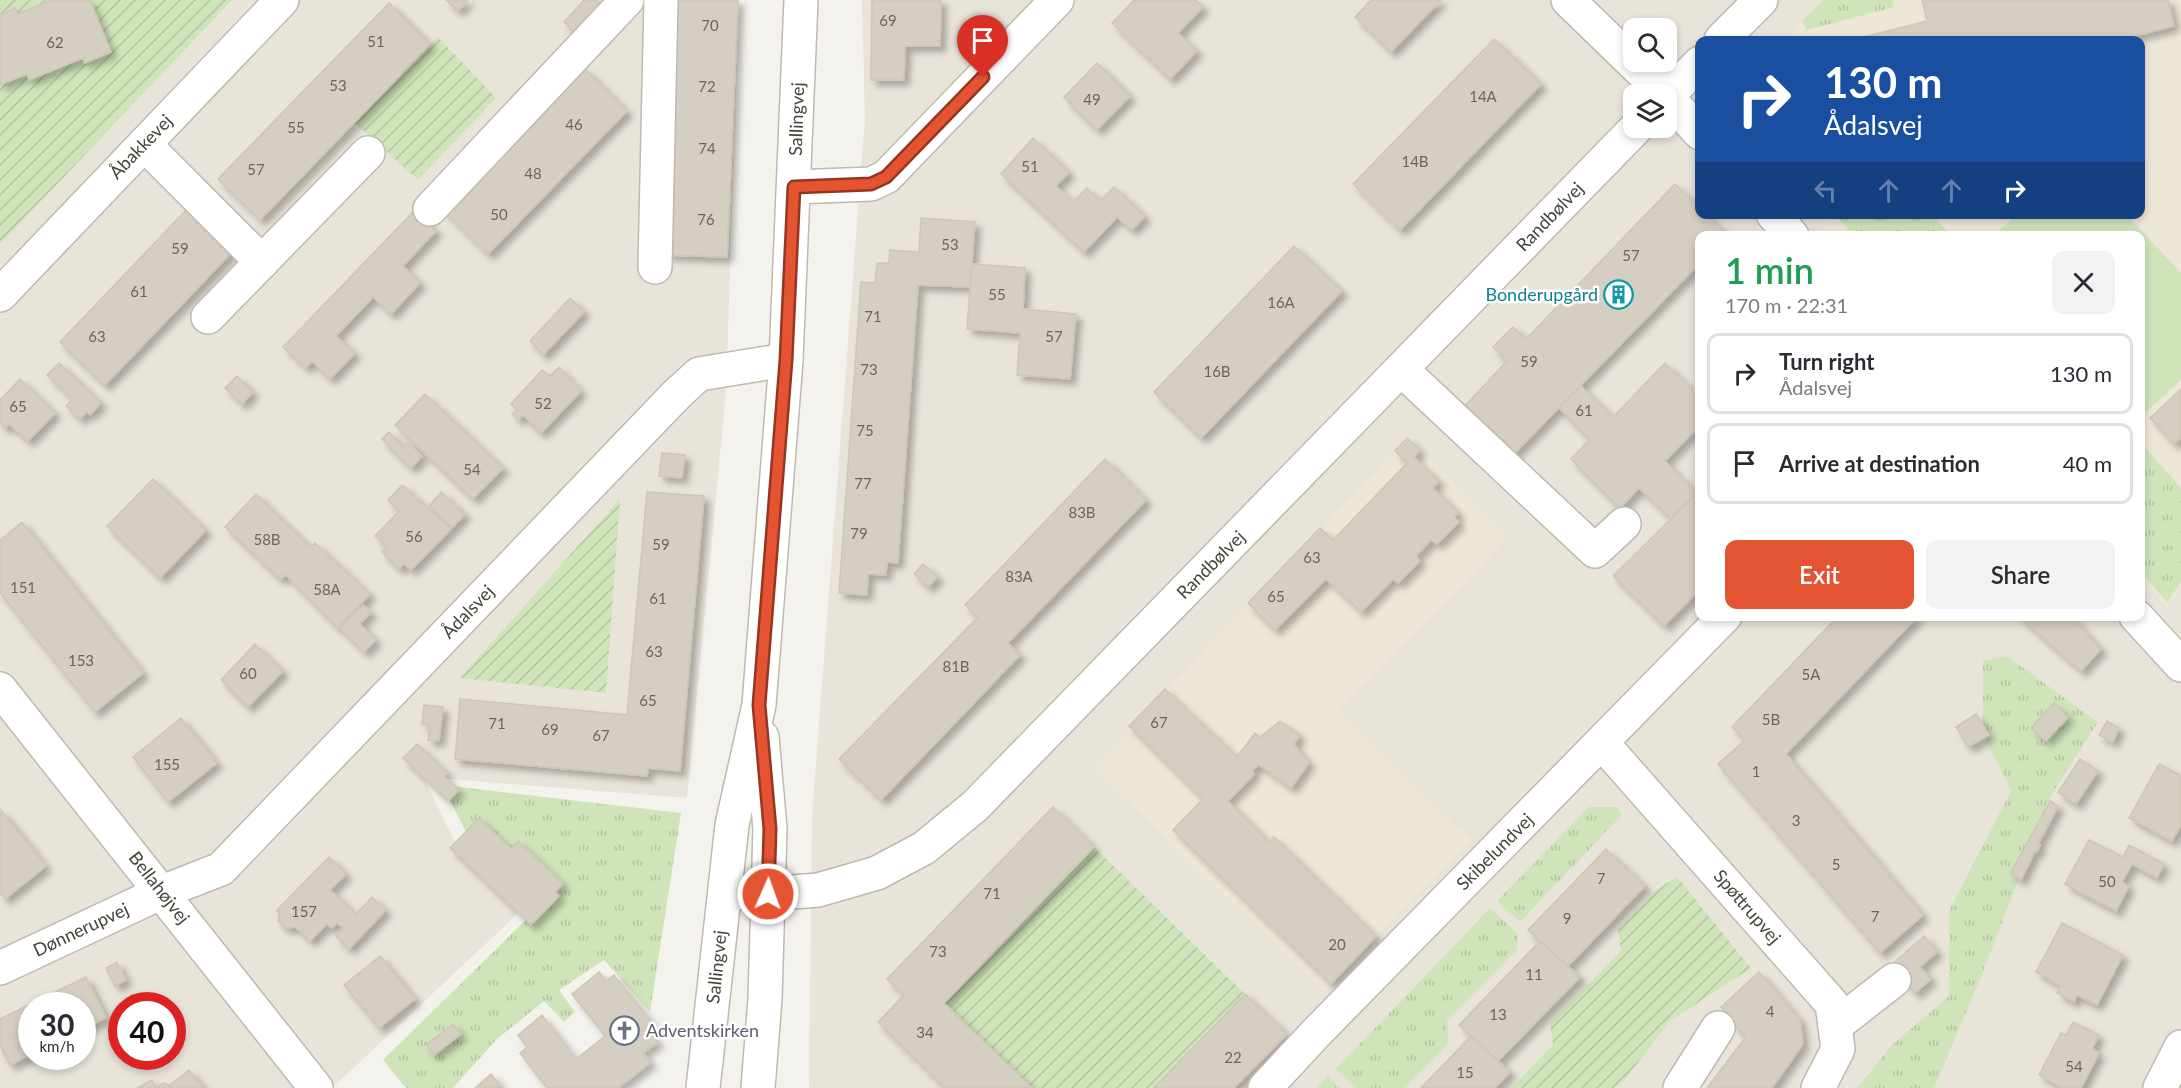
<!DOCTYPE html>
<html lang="en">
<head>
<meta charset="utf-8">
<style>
	:root { --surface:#fff; --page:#f2f2f3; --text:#2b2b33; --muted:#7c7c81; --line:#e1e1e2; --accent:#e55432 }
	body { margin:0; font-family:Lato,sans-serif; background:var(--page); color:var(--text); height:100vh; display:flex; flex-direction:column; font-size:22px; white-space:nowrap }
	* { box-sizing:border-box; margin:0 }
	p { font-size:20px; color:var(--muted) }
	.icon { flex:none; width:33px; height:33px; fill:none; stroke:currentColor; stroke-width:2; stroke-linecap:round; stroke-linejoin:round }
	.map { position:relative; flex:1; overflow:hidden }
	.details { position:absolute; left:1695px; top:231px; width:450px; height:390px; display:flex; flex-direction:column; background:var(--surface); border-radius:12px; box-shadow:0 3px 9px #0003 }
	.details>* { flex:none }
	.hud { position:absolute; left:1695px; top:36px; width:450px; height:183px; border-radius:12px; box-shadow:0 3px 9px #0003; background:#1a4fa0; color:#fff; overflow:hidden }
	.fabs { position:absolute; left:1623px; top:18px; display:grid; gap:12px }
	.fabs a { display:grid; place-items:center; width:54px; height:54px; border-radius:12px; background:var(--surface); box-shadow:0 3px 9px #0003; font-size:30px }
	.speed { position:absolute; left:18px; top:992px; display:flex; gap:12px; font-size:30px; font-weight:700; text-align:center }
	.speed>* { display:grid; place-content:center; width:78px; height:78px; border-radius:50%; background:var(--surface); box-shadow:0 3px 9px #0003; line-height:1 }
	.speed small { font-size:15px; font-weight:400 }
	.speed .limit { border:9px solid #d22; background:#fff; color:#111 }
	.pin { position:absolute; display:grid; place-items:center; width:51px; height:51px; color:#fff; margin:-62px -26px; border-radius:50% 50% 50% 0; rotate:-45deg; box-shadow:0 0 6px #0007 }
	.pin .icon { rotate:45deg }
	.me { position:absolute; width:66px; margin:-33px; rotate:2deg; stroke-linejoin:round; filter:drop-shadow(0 0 4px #0008) }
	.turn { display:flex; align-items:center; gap:21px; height:126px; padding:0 30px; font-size:27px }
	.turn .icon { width:78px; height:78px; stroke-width:2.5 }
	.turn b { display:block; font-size:42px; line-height:51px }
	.lanes { display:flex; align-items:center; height:57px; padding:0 30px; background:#0003; justify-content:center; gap:30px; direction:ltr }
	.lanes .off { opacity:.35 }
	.round { display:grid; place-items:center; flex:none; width:63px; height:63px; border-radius:12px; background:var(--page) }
	.headline { display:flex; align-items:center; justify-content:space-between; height:102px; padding:0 30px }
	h1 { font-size:36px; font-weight:600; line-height:45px; color:#1e9e55 }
	.action { display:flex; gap:12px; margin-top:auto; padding:12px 30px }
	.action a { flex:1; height:69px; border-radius:12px; background:var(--accent); color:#fff; font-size:24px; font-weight:600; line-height:69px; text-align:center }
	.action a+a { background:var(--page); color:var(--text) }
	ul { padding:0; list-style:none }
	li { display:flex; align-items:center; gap:18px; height:81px; margin:0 12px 9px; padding:0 18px; border:3px solid var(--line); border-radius:12px }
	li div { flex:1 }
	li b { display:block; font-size:22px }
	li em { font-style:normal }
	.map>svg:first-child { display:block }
	.residential { fill:#e8e4da; fill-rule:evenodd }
	.education { fill:#ece7d7 }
	.grass { fill:url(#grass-tufts) }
	.garden { fill:url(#garden-furrows) }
	.pitch { fill:#cfe4b9 }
	.building { fill:#d5cec2; stroke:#cfc6b6; stroke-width:1.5; filter:url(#shadow) }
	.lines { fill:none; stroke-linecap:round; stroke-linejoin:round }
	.minor-casing { stroke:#bfbaaf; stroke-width:36 }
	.minor { stroke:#fff; stroke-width:33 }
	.route-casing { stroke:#953720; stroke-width:15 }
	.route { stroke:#e55432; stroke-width:10 }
	.labels { text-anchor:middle; stroke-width:5; stroke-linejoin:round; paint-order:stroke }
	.number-label { font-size:15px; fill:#6b665c }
	.street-label { font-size:18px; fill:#48433a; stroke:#fff }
	.culture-label { font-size:18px; fill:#0d838f; stroke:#fff; text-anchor:end }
	.worship-label { font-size:18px; fill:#5b616d; stroke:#fff; text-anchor:start }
</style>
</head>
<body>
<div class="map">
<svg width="2181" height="1088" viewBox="0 0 2181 1088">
	<defs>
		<pattern id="grass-tufts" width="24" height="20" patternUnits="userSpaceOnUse" patternTransform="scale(1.5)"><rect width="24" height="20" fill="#cfe4b9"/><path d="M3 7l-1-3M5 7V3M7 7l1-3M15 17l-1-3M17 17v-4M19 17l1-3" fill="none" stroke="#b3c5a0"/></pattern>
		<pattern id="garden-furrows" width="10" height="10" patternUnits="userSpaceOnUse" patternTransform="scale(1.5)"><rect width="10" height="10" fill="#cfe4b9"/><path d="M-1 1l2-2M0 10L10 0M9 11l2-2" fill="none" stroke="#b3c5a0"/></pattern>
		<filter id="shadow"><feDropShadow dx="5.5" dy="5.5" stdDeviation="3" flood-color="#0004"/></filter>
	</defs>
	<rect width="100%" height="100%" fill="#f4f2ec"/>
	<g class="residential">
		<path d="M 0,0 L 739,0 L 726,392 L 687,798 L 423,777 L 456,844 L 527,905 L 332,1088 L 0,1088 ZM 32,1005 L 82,1005 L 82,1056 L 32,1056 ZM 122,1005 L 172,1005 L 172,1056 L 122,1056 Z"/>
		<path d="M 862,0 L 2181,0 L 2181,1088 L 809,1088 L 812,816 L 865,119 ZM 1634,28 L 1666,28 L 1666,62 L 1634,62 ZM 1700,40 L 2140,40 L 2140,214 L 1700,214 ZM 1634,94 L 1666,94 L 1666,128 L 1634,128 ZM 1700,236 L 2140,236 L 2140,616 L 1700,616 Z"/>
	</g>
	<g class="education">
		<polygon points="1823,0 2181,0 2181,587 2167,608 2141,578 2140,236 1833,235 1815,215 2140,214 2140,40 1784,40"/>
		<polygon points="1407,438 1510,536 1338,712 1471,840 1324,991 1092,767"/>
	</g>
	<g class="grass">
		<polygon points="1823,0 1892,0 1894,7 1807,30 1802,21"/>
		<polygon points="1835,215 1932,215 1951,235 1854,235"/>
		<polygon points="2141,443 2181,488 2181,582 2167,602 2141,572"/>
		<polygon points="2007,656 2098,722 2050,797 1983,972 1934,1088 1857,1088 1892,1045 1949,996 1949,911 2011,791 1983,734 1983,661"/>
		<polygon points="442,785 681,813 650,1012 604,960 559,990 575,1012 564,1022 544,1001 496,1040 453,1088 406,1088 383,1060 542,904 472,844"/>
		<polygon points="1589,807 1616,807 1622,815 1520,922 1497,901"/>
		<polygon points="1490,908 1518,934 1517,950 1447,1020 1448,1044 1405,1088 1355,1088 1336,1069"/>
		<polygon points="1328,1076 1340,1088 1317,1088"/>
	</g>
	<g class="garden">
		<polygon points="0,0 232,0 0,244"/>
		<polygon points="438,37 496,98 418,180 354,122"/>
		<polygon points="620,499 606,693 459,678 460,678"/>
		<polygon points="1094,847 1245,994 1154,1088 1032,1088 944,1003"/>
		<polygon points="1677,877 1751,968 1670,1021 1626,1078 1614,1088 1511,1088 1553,1045 1550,1023 1621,951 1618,928 1656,890"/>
	</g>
	<polygon class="pitch" points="2017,214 2127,215 2181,273 2181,380 2142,416 2140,236 1994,235"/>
	<g class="building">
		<polygon points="52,0 90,0 111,52 85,63 83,58 29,80 27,74 0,85 0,15 15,8 18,14"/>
		<polygon points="446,0 468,0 458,11"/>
		<polygon points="584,0 597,0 604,7 577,35 564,22"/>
		<polygon points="677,0 738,0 727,257 666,255"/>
		<polygon points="872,0 941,0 940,46 905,46 904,80 871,80"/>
		<polygon points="1134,0 1195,0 1203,7 1178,33 1197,51 1170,79 1112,23"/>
		<polygon points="1371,0 1441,0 1391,52 1355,17"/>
		<polygon points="1922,0 2168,0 2174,26 2119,40 1852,40 1927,21"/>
		<polygon points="389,3 430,44 260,220 218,179"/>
		<polygon points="1494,39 1541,84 1400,230 1353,184"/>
		<polygon points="1097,63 1130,96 1097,130 1064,97"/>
		<polygon points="584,68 627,111 488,254 444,211"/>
		<polygon points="1033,138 1069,172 1056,186 1073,202 1087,188 1100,201 1114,187 1145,216 1132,230 1117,217 1084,252 1001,174"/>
		<polygon points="1675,184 1700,208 1700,214 1706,214 1727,234 1700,236 1700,263 1511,457 1462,409 1507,361 1493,347 1513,327 1526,339"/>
		<polygon points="187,209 232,252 105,385 60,342"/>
		<polygon points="415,210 436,231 403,266 420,283 391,314 373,297 336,336 355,353 330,379 312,361 306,368 283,347"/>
		<polygon points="921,218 975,222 970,287 918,285 898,563 887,562 886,575 868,574 867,595 839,593 861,282 875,283 877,263 889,263 890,250 919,252"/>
		<polygon points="1294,246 1342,291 1201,438 1154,392"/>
		<polygon points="972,264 1025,268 1023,309 1076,314 1070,379 1017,375 1020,333 967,329"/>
		<polygon points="570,298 584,312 543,355 530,341"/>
		<polygon points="59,363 101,403 90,415 87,412 80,419 66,406 73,399 47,375"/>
		<polygon points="1665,363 1700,397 1700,425 1665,461 1697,493 1671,519 1639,488 1620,508 1571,459 1590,439 1559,408 1581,386 1613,417"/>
		<polygon points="559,367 581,391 541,433 523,415 518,420 512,414 517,410 511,404 542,370 550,376"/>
		<polygon points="237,376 253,392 242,404 225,388"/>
		<polygon points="20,379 55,413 28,441 9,424 5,428 0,423 0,400"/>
		<polygon points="2181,389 2181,438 2174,444 2150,418"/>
		<polygon points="425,394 503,468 473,499 395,425"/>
		<polygon points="389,432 404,447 408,442 422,456 411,468 382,439"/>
		<polygon points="1407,438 1420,450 1414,457 1439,481 1433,488 1458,512 1454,517 1459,522 1437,544 1431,540 1416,556 1420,561 1398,583 1393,579 1361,612 1326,579 1275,630 1248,603 1320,528 1333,540 1407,463 1395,451"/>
		<polygon points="662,453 685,455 682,478 659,476"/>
		<polygon points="1105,459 1146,500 1008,643 1020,655 881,800 839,759 978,617 965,605"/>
		<polygon points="153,479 206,530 160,578 107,526"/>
		<polygon points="402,485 451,529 411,570 404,564 399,569 382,552 387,547 375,536 399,511 388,500"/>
		<polygon points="1700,490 1700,589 1664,626 1613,576"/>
		<polygon points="441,492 465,514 452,528 429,506"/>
		<polygon points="647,492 704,496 680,771 648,768 647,776 455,759 460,699 627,715"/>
		<polygon points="256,494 310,547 315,543 370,594 338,628 286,575 280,579 225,527"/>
		<polygon points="22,522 143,673 95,712 0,593 0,540"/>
		<polygon points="923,564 938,577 928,587 914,574"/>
		<polygon points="363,605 371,612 360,624 376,640 364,652 340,628"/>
		<polygon points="1838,616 1918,616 1786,754 1923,915 1880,953 1718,764 1745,740 1732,727"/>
		<polygon points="2018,616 2071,616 2101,649 2081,671"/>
		<polygon points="255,644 283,671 248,707 221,680"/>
		<polygon points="1165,689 1237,757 1255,733 1260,737 1280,721 1300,735 1294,744 1309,763 1291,788 1259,765 1252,770 1254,774 1228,801 1269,842 1274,837 1376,936 1331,984 1173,830 1203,799 1129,726"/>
		<polygon points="2054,703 2068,717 2046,741 2031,728"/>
		<polygon points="424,705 443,707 439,741 428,740 430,725 422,724"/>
		<polygon points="1976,714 1989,735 1968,747 1956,727"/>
		<polygon points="181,718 217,763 168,802 133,757"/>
		<polygon points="2107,721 2119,728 2113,742 2099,735"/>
		<polygon points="417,744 447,773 444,776 459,790 448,801 403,758"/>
		<polygon points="2080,759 2098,771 2076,804 2058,792"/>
		<polygon points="2159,764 2181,776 2181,825 2172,841 2129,818"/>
		<polygon points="2050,801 2058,806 2038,844 2040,845 2037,852 2035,851 2021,880 2010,874"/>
		<polygon points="1053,807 1094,847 944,1003 1032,1088 945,1088 878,1022 904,995 887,979"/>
		<polygon points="0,809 46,866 5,899 0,893"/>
		<polygon points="479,818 511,849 518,841 563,884 555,892 559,896 531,925 450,848"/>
		<polygon points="2089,840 2123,857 2129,845 2164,864 2157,878 2132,864 2122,882 2129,886 2116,911 2065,884"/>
		<polygon points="1606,849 1645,886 1568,966 1528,930"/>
		<polygon points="329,857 346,874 330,890 356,914 372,897 386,910 349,949 336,936 343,928 337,923 332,928 327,924 310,941 295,927 285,928 278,921 279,913 277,910"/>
		<polygon points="2062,923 2123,955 2097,1005 2077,995 2074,1002 2057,993 2061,986 2036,972"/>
		<polygon points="1924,936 1937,952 1920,967 1931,979 1915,993 1890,966"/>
		<polygon points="1540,941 1580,977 1498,1061 1459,1025"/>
		<polygon points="380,956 415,999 379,1028 344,985"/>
		<polygon points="117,962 126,980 115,986 106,968"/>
		<polygon points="599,972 606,981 614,975 652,1023 646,1028 658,1042 643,1053 651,1062 618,1088 547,1088 520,1053 527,1047 518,1035 542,1015 576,1059 605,1036 572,994"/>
		<polygon points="1759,972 1800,1020 1803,1044 1772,1088 1707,1088 1745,1038 1721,1007"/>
		<polygon points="86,977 106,1018 82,1029 82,1005 32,1005 32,1054 10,1065 0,1046 0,1019"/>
		<polygon points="1245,994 1287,1034 1234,1088 1154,1088"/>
		<polygon points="2073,1022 2099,1035 2092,1049 2099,1053 2081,1088 2063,1088 2039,1075 2061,1033 2066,1035"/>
		<polygon points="453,1024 461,1034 434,1055 426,1045"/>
		<polygon points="1471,1036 1510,1072 1495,1088 1421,1088"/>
		<polygon points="189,1070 204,1088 137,1088 152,1080 157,1088 163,1083 170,1085"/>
		<polygon points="491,1074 502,1088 475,1088"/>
	</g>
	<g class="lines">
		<defs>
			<g id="minor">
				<polyline points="1568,0 1665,94"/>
				<polyline points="1721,40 1761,0"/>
				<polyline points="1666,96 1700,133"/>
				<polyline points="1666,97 1700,63"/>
				<polyline points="144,144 262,262"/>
				<polyline points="794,187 871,184 886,177 1057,0"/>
				<polyline points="430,209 627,0"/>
				<polyline points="1773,214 1792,236"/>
				<polyline points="655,267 661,0"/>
				<polyline points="0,295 282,0"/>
				<polyline points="208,317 368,153"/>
				<polyline points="1402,370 1595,551 1624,524"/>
				<polyline points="2136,616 2181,665"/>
				<polyline points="0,689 316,1088"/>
				<polyline points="1602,743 1832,1004 1838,1049 1818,1088"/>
				<polyline points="726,892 768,894 818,890 877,873 924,848 975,806 1636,128"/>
				<polyline points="0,968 162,892 221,869 677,394 699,374 786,360"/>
				<polyline points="1835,1026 1894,980"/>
				<polyline points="703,1088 732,825 759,705 786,360 801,0"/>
				<polyline points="758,1088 765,999 770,829 762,737"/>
				<polyline points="1265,1088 1317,1032 1725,616"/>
				<polyline points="1680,1088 1718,1028"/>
				<polyline points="2160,1088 2181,1047"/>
			</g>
		</defs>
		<use href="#minor" class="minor-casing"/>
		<use href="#minor" class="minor"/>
	</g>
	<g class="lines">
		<defs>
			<polyline id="route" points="768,894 770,829 759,705 786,360 794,187 871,184 886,177 983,77"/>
		</defs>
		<use href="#route" class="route-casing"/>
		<use href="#route" class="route"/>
	</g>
	<defs>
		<symbol id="building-ring" viewBox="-11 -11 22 22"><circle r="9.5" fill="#fff" stroke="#0f9aa8" stroke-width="1.5"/><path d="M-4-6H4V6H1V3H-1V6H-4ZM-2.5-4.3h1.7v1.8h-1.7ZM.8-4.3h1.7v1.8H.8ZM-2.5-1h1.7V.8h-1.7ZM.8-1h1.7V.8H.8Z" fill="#0f9aa8"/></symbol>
		<symbol id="church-ring" viewBox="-11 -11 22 22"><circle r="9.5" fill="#fff" stroke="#6b7280" stroke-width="1.5"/><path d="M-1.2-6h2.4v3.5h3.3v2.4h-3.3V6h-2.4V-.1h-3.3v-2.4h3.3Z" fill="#6b7280"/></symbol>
	</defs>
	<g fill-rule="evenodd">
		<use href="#building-ring" x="1602" y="278" width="33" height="33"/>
		<use href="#church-ring" x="608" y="1014" width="33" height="33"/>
	</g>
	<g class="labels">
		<g class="number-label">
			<text x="888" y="26">69</text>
			<text x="710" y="31">70</text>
			<text x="376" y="47">51</text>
			<text x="55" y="48">62</text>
			<text x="338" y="91">53</text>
			<text x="707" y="92">72</text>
			<text x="1483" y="102">14A</text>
			<text x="1092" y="105">49</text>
			<text x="574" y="130">46</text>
			<text x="296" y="133">55</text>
			<text x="707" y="154">74</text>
			<text x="1415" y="167">14B</text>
			<text x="1030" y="172">51</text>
			<text x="256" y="175">57</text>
			<text x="533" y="179">48</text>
			<text x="499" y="220">50</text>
			<text x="706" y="225">76</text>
			<text x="950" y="250">53</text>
			<text x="180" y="254">59</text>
			<text x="1631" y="261">57</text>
			<text x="139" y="297">61</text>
			<text x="997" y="300">55</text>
			<text x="1281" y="308">16A</text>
			<text x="873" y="322">71</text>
			<text x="97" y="342">63</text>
			<text x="1054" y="342">57</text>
			<text x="1529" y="367">59</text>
			<text x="869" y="375">73</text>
			<text x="1217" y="377">16B</text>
			<text x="543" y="409">52</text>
			<text x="18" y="412">65</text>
			<text x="1584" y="416">61</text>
			<text x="865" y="436">75</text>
			<text x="472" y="475">54</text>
			<text x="863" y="489">77</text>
			<text x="1082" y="518">83B</text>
			<text x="859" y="539">79</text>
			<text x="414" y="542">56</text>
			<text x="267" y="545">58B</text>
			<text x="661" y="550">59</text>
			<text x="1312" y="563">63</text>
			<text x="1019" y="582">83A</text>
			<text x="23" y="593">151</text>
			<text x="327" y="595">58A</text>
			<text x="1276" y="602">65</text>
			<text x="658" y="604">61</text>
			<text x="654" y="657">63</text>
			<text x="81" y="666">153</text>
			<text x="956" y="672">81B</text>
			<text x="248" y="679">60</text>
			<text x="1811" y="680">5A</text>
			<text x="648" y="706">65</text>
			<text x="1771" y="725">5B</text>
			<text x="1159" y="728">67</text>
			<text x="497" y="729">71</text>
			<text x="550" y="735">69</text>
			<text x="601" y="741">67</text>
			<text x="167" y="770">155</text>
			<text x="1756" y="777">1</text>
			<text x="1796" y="826">3</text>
			<text x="1836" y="870">5</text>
			<text x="1601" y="884">7</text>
			<text x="2107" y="887">50</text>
			<text x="992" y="899">71</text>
			<text x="304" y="917">157</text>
			<text x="1875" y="922">7</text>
			<text x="1567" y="924">9</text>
			<text x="1337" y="950">20</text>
			<text x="938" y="957">73</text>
			<text x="1534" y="980">11</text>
			<text x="1770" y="1017">4</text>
			<text x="1498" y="1020">13</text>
			<text x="925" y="1038">34</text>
			<text x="1233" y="1063">22</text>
			<text x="2074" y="1072">54</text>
			<text x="1465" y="1078">15</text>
		</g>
		<g class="street-label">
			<text transform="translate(797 119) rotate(-88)" y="6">Sallingvej</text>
			<text transform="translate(141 147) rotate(-46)" y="6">Åbakkevej</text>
			<text transform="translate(1550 217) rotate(-46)" y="6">Randbølvej</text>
			<text transform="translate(1211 565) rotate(-45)" y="6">Randbølvej</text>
			<text transform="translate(468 612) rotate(-46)" y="6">Ådalsvej</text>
			<text transform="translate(1495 852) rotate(-45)" y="6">Skibelundvej</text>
			<text transform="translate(159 888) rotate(52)" y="6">Bellahøjvej</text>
			<text transform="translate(1747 907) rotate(49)" y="6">Spøttrupvej</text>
			<text transform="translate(81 930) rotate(-25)" y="6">Dønnerupvej</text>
			<text transform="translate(717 967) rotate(-84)" y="6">Sallingvej</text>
		</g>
		<g class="culture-label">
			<text x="1598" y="301">Bonderupgård</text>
		</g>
		<g class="worship-label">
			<text x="646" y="1037">Adventskirken</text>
		</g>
	</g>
</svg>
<div class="fabs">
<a><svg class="icon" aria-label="search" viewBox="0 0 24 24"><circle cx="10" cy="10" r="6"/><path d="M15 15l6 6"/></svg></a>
<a><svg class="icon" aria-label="layers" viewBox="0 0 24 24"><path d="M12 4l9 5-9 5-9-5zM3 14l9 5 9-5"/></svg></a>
</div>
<div class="speed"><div>30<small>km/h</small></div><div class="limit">40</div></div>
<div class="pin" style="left:983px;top:77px;background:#d93025"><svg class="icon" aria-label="arrive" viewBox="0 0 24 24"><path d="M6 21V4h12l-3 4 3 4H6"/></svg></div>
<svg class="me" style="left:768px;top:894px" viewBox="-20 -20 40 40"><circle r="17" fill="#e55432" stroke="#fff" stroke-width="3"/><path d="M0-11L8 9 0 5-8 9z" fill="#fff"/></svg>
<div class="hud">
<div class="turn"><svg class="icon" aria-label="right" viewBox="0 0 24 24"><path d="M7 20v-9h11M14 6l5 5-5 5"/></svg><div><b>130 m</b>Ådalsvej</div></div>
<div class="lanes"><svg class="icon off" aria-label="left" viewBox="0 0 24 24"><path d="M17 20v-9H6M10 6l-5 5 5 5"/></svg><svg class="icon off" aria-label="ahead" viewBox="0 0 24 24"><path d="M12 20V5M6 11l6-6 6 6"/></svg><svg class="icon off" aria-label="ahead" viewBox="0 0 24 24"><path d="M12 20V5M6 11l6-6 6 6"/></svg><svg class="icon" aria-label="right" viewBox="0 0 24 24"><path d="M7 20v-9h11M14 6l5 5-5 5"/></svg></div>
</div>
<section class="details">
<div class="headline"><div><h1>1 min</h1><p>170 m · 22:31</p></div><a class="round"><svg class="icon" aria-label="close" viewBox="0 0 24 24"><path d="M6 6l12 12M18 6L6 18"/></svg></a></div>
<ul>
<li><svg class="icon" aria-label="right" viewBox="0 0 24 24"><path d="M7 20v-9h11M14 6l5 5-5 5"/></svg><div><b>Turn right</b><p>Ådalsvej</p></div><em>130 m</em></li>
<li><svg class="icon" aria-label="arrive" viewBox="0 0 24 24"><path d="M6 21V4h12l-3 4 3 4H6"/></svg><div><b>Arrive at destination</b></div><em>40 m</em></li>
</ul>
<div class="action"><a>Exit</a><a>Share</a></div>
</section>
</div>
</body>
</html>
